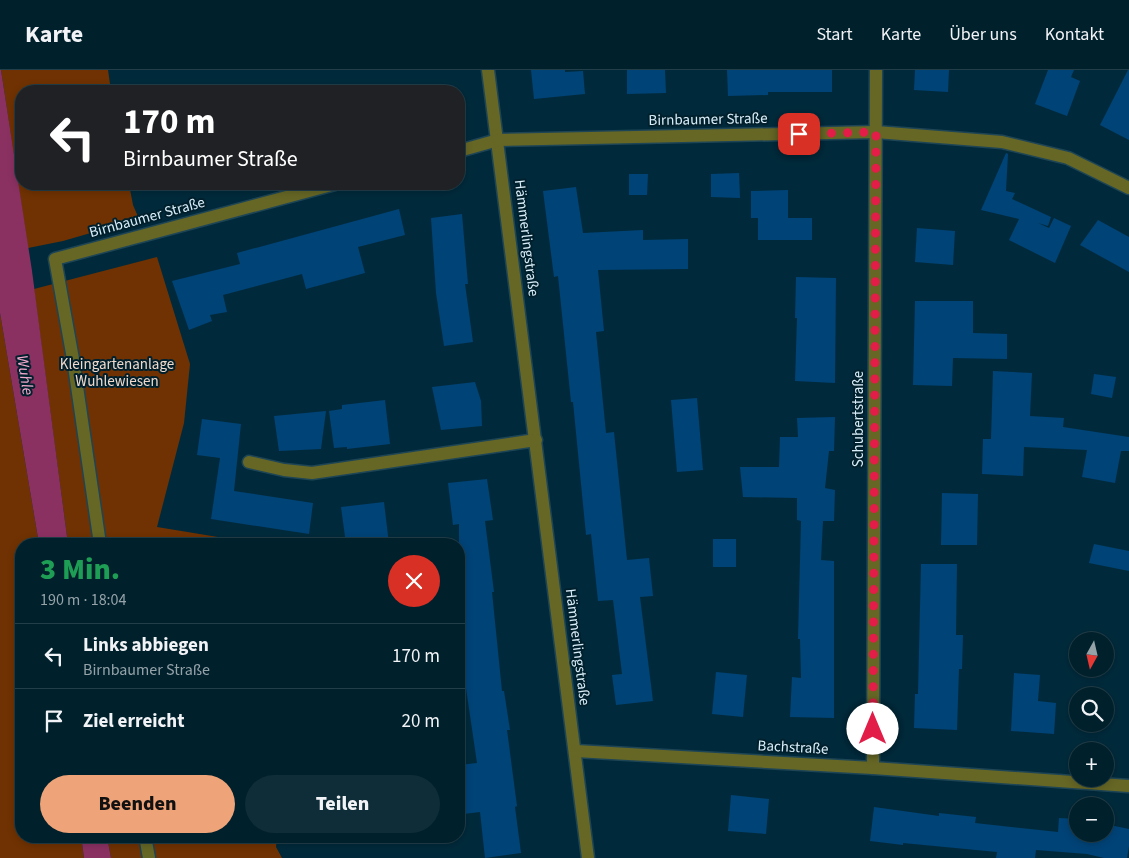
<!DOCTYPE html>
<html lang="de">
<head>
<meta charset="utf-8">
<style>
	:root { --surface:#00202c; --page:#0e2d38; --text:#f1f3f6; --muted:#95a3a9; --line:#223e48; --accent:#efa378 }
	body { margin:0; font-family:"Source Sans 3",sans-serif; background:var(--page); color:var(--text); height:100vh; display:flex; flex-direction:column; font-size:19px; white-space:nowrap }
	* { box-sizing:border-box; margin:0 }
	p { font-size:16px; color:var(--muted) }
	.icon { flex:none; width:28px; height:28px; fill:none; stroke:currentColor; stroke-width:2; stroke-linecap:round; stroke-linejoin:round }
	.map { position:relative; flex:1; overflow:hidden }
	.sheet { position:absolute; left:15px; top:468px; width:450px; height:305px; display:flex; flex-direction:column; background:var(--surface); border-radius:20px; box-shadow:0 2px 8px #0003,0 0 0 1px var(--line) }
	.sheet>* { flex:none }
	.banner { position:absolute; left:15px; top:15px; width:450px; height:105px; border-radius:20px; box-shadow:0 2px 8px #0003,0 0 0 1px var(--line); background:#202124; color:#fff; overflow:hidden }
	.needle { width:32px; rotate:188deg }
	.controls { position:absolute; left:1069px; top:562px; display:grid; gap:10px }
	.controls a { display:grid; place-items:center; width:45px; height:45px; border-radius:50%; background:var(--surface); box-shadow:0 2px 8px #0003,0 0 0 1px var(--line); font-size:25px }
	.pin { position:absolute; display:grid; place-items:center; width:42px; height:42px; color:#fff; margin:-21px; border-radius:10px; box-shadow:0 2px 8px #0006 }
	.me { position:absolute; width:55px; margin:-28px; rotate:0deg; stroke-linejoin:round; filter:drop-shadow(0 0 4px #0008) }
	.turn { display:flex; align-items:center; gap:18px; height:105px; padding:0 25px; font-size:22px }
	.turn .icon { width:65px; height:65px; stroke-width:2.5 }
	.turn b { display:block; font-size:35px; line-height:42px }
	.round { display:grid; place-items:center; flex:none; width:52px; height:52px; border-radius:26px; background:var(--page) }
	.summary { display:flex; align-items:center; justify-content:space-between; height:85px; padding:0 25px }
	h1 { font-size:30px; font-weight:800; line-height:38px; color:#1e9e55 }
	.cta { display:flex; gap:10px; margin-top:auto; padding:10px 25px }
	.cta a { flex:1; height:58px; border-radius:30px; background:var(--accent); color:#111; font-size:20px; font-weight:800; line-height:58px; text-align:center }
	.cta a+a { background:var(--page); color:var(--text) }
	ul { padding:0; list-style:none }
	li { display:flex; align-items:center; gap:15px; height:65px; padding:0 25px; border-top:1px solid var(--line) }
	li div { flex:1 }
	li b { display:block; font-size:19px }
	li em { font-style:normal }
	header { display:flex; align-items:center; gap:30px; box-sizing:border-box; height:70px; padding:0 25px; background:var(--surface); border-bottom:1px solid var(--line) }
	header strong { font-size:24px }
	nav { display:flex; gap:28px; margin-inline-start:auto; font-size:18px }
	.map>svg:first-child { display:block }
	.green { fill:#703202 }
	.water { fill:#8b3162 }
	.building { fill:#004377 }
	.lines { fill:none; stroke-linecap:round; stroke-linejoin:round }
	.minor-casing { stroke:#1e4556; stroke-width:15 }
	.minor { stroke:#666725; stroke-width:12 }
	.route { stroke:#e11d48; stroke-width:9; stroke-dasharray:0 16.2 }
	.labels { text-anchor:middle; stroke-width:4; stroke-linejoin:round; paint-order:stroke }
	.street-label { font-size:15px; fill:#d9eef9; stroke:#01202d }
	.park-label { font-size:15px; fill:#f1d9cb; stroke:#01202d }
	.water-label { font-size:16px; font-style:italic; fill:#f5aacd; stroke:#01202d }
</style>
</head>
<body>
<header>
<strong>Karte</strong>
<nav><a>Start</a><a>Karte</a><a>Über uns</a><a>Kontakt</a></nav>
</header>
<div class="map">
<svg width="1129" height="788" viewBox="0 0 1129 788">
	<rect width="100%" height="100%" fill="#002a3b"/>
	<g class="green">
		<polygon points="1,0 108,0 111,21 21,21 21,114 129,114 133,135 139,149 63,171 28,178"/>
		<polygon points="157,187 190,294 184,353 157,457 261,474 68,474 34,219"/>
		<polygon points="0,243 39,474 21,474 21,766 81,766 84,788 0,788"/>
		<polygon points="107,766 277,766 276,777 282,788 111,788"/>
	</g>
	<g class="water">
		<polygon points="0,0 1,0 32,201 68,474 39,474 0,243"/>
		<polygon points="81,766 107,766 111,788 84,788"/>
	</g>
	<g class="building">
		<polygon points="531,0 565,0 565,2 583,1 585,24 534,29"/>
		<polygon points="627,0 665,0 666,23 627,24"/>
		<polygon points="727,0 832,0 832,22 768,22 768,25 728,26"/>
		<polygon points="915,0 949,0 948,22 914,20"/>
		<polygon points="1048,0 1074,0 1071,7 1080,11 1067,46 1035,34"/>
		<polygon points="1128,0 1129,0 1129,70 1100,55"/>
		<polygon points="1006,83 1008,84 1006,121 1015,123 1012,129 1051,147 1048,156 1038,153 1049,158 1054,148 1071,156 1055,193 1009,170 1019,149 981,140"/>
		<polygon points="739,103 740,128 711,127 711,104"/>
		<polygon points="629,104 648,104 647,125 629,125"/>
		<polygon points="576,117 583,163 643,160 643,170 688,169 688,199 598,200 604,261 596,262 606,363 614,362 627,490 649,488 653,526 640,527 653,631 616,635 612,605 622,604 613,530 598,531 591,464 586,465 573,332 571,332 558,206 554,207 543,121"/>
		<polygon points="788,120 788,148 812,148 812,170 758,170 758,148 751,148 751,121"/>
		<polygon points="399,139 405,165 358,177 365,203 306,219 302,204 223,225 227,242 210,245 212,251 189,260 172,211 240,194 237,183"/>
		<polygon points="462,144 468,214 465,214 473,272 444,276 436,223 431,148"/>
		<polygon points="1098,150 1129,167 1129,202 1080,175"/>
		<polygon points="917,158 955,161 953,195 915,192"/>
		<polygon points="796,207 836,208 835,313 795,311 797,248 795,248"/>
		<polygon points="915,231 973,231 973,263 1007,264 1007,289 953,288 952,316 913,315"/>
		<polygon points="993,301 1032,303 1030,346 1064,348 1063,357 1129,367 1129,381 1121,381 1115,413 1082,407 1087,380 1024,377 1023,406 982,404 983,369 991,369"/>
		<polygon points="1094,304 1116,307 1112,328 1091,324"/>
		<polygon points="475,312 481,331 482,356 441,360 432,317"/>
		<polygon points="697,328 703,400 677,402 671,330"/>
		<polygon points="385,330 390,374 347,379 347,377 334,378 329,341 342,339 342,335"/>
		<polygon points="326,341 321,379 279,381 274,346"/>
		<polygon points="835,347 834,381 829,381 825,418 835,420 834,451 823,451 821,490 834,491 834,648 790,647 792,607 801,608 800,569 798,569 801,451 797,450 797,428 743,427 740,397 779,397 780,367 798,367 797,348"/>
		<polygon points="202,349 241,354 234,421 313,433 309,464 211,449 220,388 197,385"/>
		<polygon points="487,409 493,450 485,451 494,522 492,522 502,621 504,621 510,660 507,660 517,736 515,737 521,783 485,788 480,742 464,744 459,704 459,695 477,693 463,598 459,599 459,454 453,455 448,413"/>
		<polygon points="942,423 978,424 977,475 941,475"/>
		<polygon points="384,432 389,474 346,474 341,437"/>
		<rect x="713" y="469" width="23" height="28"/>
		<polygon points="1094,474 1129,481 1129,501 1089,493"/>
		<polygon points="921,494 957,494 956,565 963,565 962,599 959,599 957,660 914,658 915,624 918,624"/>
		<polygon points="716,602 747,605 743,647 712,644"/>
		<polygon points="1014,603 1040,605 1038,631 1056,633 1054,664 1011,661"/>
		<polygon points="731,725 769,729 766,764 728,761"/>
		<polygon points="874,737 939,746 939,743 976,747 975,753 1058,762 1059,748 1078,749 1078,764 1105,764 1105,754 1129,759 1129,776 1127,788 1104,788 1087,784 1036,780 1035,788 996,788 997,782 903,773 903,775 870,771"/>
	</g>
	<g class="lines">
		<defs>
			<g id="minor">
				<polyline points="488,0 588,788"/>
				<polyline points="459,81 498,70 876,62 1002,72 1068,88 1129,118"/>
				<polyline points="249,392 284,400 312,403 536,370"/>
				<polyline points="100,474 73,289 55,189 335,114"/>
				<polyline points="576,681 873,698 1129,716"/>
				<polyline points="873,698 876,0"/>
				<polyline points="145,766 149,788"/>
			</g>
		</defs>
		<use href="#minor" class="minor-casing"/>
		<use href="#minor" class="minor"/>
	</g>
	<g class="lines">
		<polyline class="route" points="799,64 876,62 873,659"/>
	</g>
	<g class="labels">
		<g class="street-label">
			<text transform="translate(708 49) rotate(-1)" y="5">Birnbaumer Straße</text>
			<text transform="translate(147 147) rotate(-15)" y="5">Birnbaumer Straße</text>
			<text transform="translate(527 168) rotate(83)" y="5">Hämmerlingstraße</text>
			<text transform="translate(858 349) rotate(-90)" y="5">Schubertstraße</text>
			<text transform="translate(578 577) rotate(83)" y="5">Hämmerlingstraße</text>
			<text transform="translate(793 677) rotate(3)" y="5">Bachstraße</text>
		</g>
		<g class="park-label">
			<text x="117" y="299">Kleingartenanlage<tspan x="117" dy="17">Wuhlewiesen</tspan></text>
		</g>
		<g class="water-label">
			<text transform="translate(26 305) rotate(81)" y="6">Wuhle</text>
		</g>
	</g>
</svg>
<div class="controls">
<a><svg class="needle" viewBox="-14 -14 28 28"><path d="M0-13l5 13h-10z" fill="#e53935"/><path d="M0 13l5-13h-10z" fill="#95a3a9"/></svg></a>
<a><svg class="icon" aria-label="search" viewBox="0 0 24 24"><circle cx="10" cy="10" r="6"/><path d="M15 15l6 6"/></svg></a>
<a>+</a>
<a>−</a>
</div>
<div class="pin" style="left:799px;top:64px;background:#d93025"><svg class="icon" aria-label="arrive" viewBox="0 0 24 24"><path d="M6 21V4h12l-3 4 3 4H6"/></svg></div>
<svg class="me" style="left:873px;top:659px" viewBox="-20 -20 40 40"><circle r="19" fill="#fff"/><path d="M0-13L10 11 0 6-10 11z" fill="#e11d48"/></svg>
<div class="banner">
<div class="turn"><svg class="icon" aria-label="left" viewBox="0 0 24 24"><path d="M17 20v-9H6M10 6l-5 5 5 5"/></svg><div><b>170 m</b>Birnbaumer Straße</div></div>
</div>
<section class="sheet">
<div class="summary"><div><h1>3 Min.</h1><p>190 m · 18:04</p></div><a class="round" style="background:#d93025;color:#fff"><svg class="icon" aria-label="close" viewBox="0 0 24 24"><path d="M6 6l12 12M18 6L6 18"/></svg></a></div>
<ul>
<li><svg class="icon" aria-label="left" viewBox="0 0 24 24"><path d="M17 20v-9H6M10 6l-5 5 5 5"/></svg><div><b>Links abbiegen</b><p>Birnbaumer Straße</p></div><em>170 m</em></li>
<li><svg class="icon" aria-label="arrive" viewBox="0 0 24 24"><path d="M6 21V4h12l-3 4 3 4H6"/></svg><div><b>Ziel erreicht</b></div><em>20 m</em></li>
</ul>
<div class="cta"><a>Beenden</a><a>Teilen</a></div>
</section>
</div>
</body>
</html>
